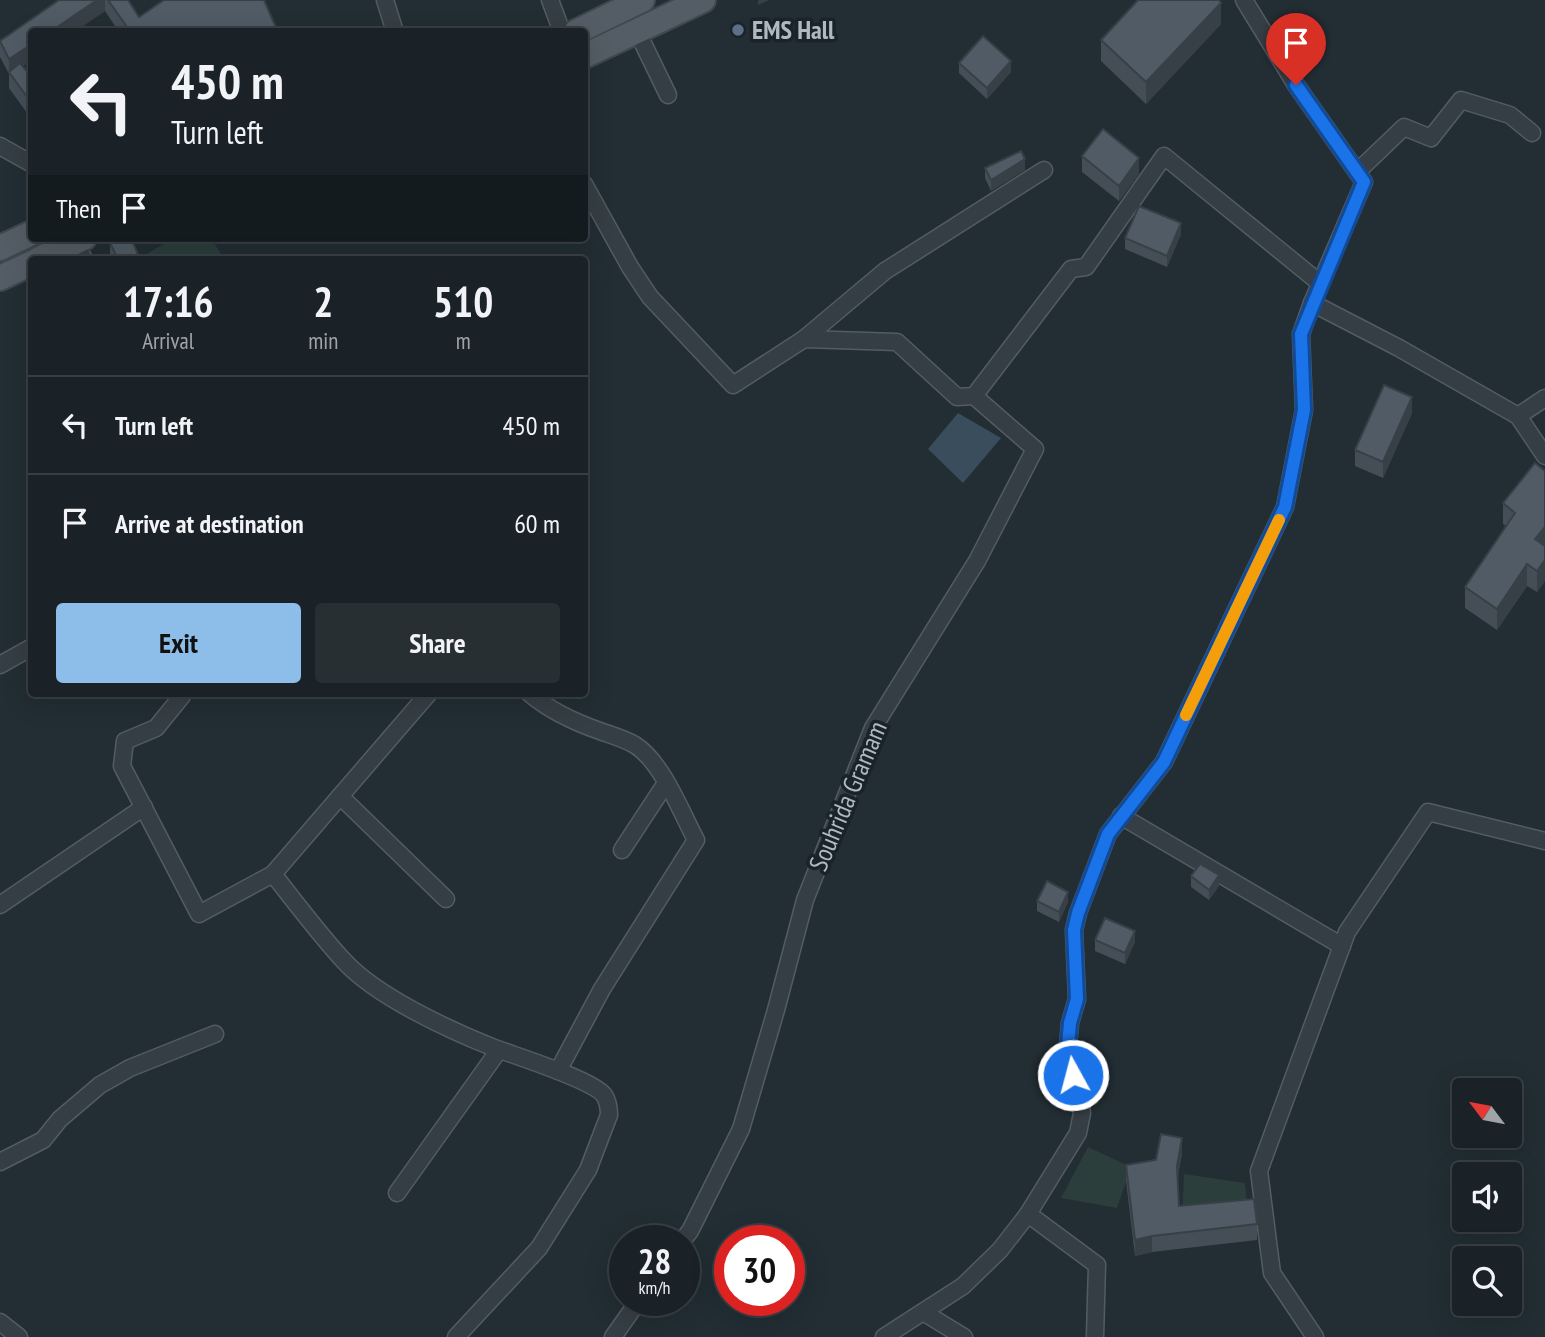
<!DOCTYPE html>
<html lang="en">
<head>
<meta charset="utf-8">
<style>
	:root { --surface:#1a2227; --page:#272f33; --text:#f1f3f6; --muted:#9fa4a7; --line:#383f44; --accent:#8dbee9 }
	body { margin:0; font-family:"PT Sans Narrow",sans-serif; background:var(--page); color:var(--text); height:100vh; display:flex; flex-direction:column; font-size:26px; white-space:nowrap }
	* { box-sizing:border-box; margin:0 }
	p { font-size:23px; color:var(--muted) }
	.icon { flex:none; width:38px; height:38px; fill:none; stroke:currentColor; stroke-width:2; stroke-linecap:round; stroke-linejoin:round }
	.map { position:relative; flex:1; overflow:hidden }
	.panel { position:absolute; left:28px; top:256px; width:560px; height:441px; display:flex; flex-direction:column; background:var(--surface); border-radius:7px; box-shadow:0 7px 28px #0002,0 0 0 2px var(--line) }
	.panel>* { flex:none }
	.banner { position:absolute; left:28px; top:28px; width:560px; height:214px; border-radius:7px; box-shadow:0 7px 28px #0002,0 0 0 2px var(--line); background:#1a2227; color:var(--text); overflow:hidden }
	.needle { width:46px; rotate:302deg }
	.tools { position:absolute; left:1452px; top:1078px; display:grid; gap:14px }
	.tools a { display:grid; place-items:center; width:70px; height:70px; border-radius:7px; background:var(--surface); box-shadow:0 7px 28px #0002,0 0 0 2px var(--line); font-size:35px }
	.speed { position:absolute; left:609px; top:1225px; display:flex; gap:14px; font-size:35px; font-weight:700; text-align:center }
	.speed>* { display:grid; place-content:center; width:91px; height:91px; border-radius:50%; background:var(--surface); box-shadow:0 7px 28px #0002,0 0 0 2px var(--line); line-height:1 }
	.speed small { font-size:18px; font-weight:400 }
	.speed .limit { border:10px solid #d22; background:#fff; color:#111 }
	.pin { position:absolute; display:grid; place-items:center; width:60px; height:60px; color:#fff; margin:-72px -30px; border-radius:50% 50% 50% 0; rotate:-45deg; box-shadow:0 0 7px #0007 }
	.pin .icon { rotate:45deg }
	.me { position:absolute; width:77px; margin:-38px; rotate:353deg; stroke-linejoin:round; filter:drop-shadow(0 0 5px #0008) }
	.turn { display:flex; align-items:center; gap:24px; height:147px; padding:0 28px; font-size:32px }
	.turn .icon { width:91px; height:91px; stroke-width:2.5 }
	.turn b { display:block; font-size:49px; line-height:60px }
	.then { display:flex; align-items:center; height:66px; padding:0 28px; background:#0003; gap:14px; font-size:26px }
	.eta { display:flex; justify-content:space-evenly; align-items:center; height:119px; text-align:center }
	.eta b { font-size:42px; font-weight:600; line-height:49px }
	.button { display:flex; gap:14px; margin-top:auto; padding:14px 28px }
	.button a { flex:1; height:80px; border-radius:7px; background:var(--accent); color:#111; font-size:28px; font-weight:600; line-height:80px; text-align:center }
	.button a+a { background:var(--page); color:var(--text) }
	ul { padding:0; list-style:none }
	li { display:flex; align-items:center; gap:21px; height:98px; padding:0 28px; border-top:2px solid var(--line) }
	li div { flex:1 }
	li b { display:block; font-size:26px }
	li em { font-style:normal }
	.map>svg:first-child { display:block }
	.green { fill:#2b3e3b }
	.water { fill:#3a4d5c }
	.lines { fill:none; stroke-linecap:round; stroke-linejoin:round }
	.street-casing { stroke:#535c63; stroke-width:19 }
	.primary-casing { stroke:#3f474f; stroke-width:28 }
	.street { stroke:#363e45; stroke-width:16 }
	.primary { stroke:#545d65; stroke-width:24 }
	.wall { fill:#454e57 }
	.shaded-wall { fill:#384047 }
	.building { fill:#505b65; stroke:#384047; stroke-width:2 }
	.route-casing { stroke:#114b97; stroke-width:18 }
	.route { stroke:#1a73e8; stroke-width:12 }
	.slow { stroke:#f59e0b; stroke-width:12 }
	.service-dot { fill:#5c6f8a; stroke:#1b232a; stroke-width:2.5 }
	.labels { text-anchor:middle; stroke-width:7; stroke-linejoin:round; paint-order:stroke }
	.poi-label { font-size:26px; font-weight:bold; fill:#b0b9c2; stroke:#1b232a; text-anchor:start }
	.street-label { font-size:26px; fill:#b0b9c2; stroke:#1b232a }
</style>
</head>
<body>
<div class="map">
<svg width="1545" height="1337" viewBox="0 0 1545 1337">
	<rect width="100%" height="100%" fill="#222d34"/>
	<g class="green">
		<polygon points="174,238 211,238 224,259 148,259 145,255"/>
		<polygon points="1088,1147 1131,1167 1117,1208 1061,1198"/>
		<polygon points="1184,1174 1245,1183 1248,1211 1182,1216"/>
	</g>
	<polygon class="water" points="958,413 1001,438 963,483 928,449"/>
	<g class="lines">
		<defs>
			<g id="street">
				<polyline points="385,0 395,32"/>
				<polyline points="550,0 562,32"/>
				<polyline points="1244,0 1296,85 1364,182 1312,303 1399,348 1518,416 1545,456"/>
				<polyline points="637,31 668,95"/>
				<polyline points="0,146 32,164"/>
				<polyline points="1357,172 1404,127 1431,138 1461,100 1510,115 1532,133"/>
				<polyline points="584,184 630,267 650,297 733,385 804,339 897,342 957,397 974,396 1071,269 1086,267 1164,156 1321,284"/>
				<polyline points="74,242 84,259"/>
				<polyline points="804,339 885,271 1044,170"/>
				<polyline points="1518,416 1545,398"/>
				<polyline points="0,665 32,647"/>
				<path d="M 529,693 C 550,711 574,722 600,731 C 611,735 625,739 635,745 C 662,762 681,812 696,840 L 602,989 L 558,1071"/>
				<polyline points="182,696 156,728 125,741 122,766 199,914 273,874 429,693"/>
				<polyline points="340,796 446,899"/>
				<polyline points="1121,816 1342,946"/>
				<polyline points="622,850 666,783"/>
				<path d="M 273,874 C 296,903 319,934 344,961 C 376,996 447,1029 492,1047 C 515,1056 591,1079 604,1095 C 608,1101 609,1108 609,1115 L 588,1170 L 539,1248 L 456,1337"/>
				<polyline points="0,905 144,807"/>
				<polyline points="0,1162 43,1140 60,1119 100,1085 130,1068 215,1034"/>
				<polyline points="397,1193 499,1050"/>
				<polyline points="1028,1214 1097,1265 1095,1337"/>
				<polyline points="682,1241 690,1231 741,1129 776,1010 805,900 873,728 977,561 1035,449 974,396"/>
				<polyline points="923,1312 964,1337"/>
				<polyline points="0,1322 19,1337"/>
				<polyline points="613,1337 639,1300"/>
				<polyline points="884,1337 963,1286 1000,1250 1028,1214 1078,1133 1082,1113 1068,1046 1070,1023 1077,999 1074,930 1078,913 1108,834 1164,762 1285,507 1304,410 1301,334 1312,303"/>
				<polyline points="1315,1337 1272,1273 1259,1171 1347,932 1428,812 1545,841"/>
			</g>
			<g id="primary">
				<polyline points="576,32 642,0"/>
				<polyline points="584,56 703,0"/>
				<polyline points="0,248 32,233"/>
				<polyline points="39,259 84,238"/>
				<polyline points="0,278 32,263"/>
			</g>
		</defs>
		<use href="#street" class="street-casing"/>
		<use href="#primary" class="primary-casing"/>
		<use href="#street" class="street"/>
		<use href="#primary" class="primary"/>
	</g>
	<g class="wall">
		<polygon points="59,0 128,0 139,17 278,32 119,32 105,11 74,32 32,32 32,60 23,66 32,77 32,120 9,88 9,74 0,57 0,41"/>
		<polygon points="1221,24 1146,104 1101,61 1101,40"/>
		<polygon points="959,63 1011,72 987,99 959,73"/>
		<polygon points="1082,156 1139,174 1119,201 1082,172"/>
		<polygon points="985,168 1025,170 991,191 985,178"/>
		<polygon points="1181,234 1167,267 1125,249 1125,238"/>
		<polygon points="110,243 140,259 110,259"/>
		<polygon points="1412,413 1383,478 1355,466 1355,450"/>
		<polygon points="1545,471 1545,581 1537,592 1527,586 1497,630 1465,608 1465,587 1506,526 1503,524 1503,503"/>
		<polygon points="1191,876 1219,886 1209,900 1191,887"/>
		<polygon points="1037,901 1068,902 1059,922 1037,911"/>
		<polygon points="1095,940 1135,942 1125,964 1095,951"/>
		<polygon points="1182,1154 1177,1179 1179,1206 1257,1224 1257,1240 1152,1252 1135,1256 1126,1181 1126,1165"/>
	</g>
	<g class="shaded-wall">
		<polygon points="97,0 105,0 105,11 74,32 50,32"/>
		<polygon points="758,0 769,0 758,5"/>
		<polygon points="1221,3 1221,24 1146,104 1146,82"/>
		<polygon points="32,44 32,60 11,74 9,72 9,59"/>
		<polygon points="1011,61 1011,72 987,99 987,88"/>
		<polygon points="1139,158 1139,174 1119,201 1119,186"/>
		<polygon points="1025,159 1025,170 991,191 991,180"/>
		<polygon points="1181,223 1181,234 1167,267 1167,256"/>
		<polygon points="1412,397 1412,413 1383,478 1383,462"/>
		<polygon points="1545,527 1545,548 1535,539"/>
		<polygon points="1545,560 1545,581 1537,592 1537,571"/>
		<polygon points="1527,564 1527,586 1497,630 1497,609"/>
		<polygon points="1219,875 1219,886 1209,900 1209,890"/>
		<polygon points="1068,892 1068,902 1059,922 1059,912"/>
		<polygon points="1135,931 1135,942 1125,964 1125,953"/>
		<polygon points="1182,1138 1182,1154 1177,1182 1177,1166"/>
		<polygon points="1152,1236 1152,1252 1135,1256 1135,1240"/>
	</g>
	<g class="building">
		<polygon points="59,0 97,0 50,32 32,32 32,44 9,59 0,41"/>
		<polygon points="108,0 128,0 139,17 164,0 264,0 278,32 120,32 127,27"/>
		<polygon points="1138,0 1219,0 1221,3 1146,82 1101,40"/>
		<polygon points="983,36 1011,61 987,88 959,63"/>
		<polygon points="20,63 32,77 32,104 9,72"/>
		<polygon points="1103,129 1139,158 1119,186 1082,156"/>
		<polygon points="1021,151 1025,159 991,180 985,168"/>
		<polygon points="1139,206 1181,223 1167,256 1125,238"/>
		<polygon points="119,238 131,238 140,259 118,259 110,243"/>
		<polygon points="1384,385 1412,397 1383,462 1355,450"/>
		<polygon points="1535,463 1545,471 1545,527 1535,539 1545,546 1545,560 1537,571 1527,564 1497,609 1465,587 1515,513 1503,503"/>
		<polygon points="1200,864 1219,875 1209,890 1191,876"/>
		<polygon points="1047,881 1068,892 1059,912 1037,901"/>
		<polygon points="1105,918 1135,931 1125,953 1095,940"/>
		<polygon points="1161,1134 1182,1138 1177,1166 1179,1206 1254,1199 1257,1224 1152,1236 1135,1240 1126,1165 1156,1160"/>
	</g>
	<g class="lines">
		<defs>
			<polyline id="route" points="1073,1075 1068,1046 1070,1023 1077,999 1074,930 1078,913 1108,834 1164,762 1285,507 1304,410 1301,334 1364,182 1296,85"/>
		</defs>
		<use href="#route" class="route-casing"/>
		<use href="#route" class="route"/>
		<polyline class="slow" points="1186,715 1279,520"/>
	</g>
	<circle class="service-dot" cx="738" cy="30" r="7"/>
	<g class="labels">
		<g class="poi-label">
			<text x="752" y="39">EMS Hall</text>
		</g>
		<g class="street-label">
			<text transform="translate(848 796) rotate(-67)" y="9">Souhrida Gramam</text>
		</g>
	</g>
</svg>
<div class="tools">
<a><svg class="needle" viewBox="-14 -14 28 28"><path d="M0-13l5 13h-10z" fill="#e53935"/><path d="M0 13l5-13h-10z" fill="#9fa4a7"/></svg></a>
<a><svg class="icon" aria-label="sound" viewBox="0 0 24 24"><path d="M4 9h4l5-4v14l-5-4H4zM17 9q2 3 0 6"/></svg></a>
<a><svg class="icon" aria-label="search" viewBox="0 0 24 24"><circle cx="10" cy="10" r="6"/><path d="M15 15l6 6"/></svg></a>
</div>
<div class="speed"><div>28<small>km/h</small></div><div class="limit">30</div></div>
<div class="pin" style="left:1296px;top:85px;background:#d93025"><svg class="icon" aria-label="arrive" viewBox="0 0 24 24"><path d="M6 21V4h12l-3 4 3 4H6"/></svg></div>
<svg class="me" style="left:1073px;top:1075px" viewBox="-20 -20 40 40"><circle r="17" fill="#1a73e8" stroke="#fff" stroke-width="3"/><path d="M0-11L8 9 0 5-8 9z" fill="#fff"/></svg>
<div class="banner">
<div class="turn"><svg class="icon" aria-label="left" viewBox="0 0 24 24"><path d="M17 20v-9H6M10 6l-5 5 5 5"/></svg><div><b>450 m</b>Turn left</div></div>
<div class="then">Then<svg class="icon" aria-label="arrive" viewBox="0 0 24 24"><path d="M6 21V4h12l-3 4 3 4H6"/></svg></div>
</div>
<section class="panel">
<div class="eta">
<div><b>17:16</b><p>Arrival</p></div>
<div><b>2</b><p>min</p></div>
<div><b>510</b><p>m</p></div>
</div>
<ul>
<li><svg class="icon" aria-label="left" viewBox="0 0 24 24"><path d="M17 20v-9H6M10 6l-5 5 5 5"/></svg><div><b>Turn left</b></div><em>450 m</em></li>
<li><svg class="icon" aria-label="arrive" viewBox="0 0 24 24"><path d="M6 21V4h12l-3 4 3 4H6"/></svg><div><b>Arrive at destination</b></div><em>60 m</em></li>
</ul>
<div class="button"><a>Exit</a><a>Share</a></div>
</section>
</div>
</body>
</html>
